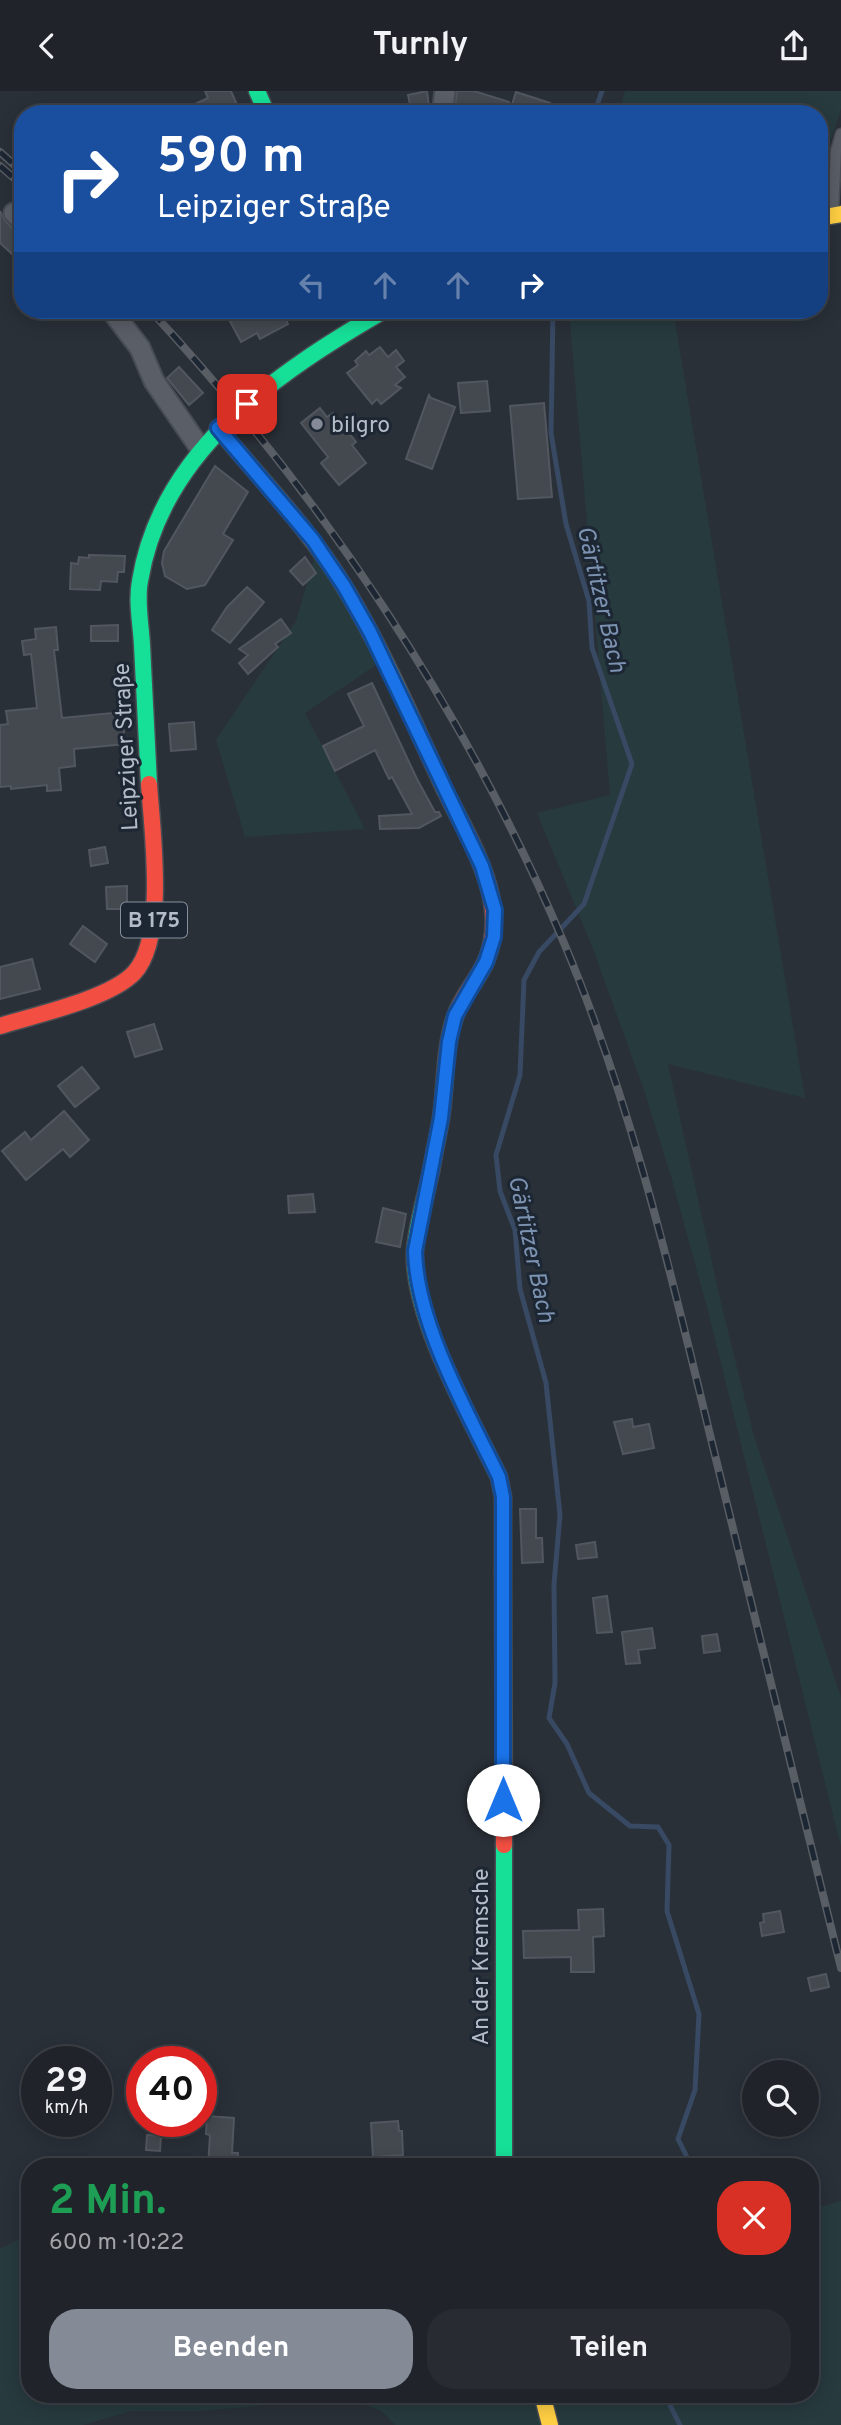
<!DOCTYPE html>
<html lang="de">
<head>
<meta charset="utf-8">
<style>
	:root { --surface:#20242a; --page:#282c32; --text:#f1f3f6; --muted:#a2a4a8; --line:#3d4147; --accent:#848b96 }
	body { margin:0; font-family:Overpass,sans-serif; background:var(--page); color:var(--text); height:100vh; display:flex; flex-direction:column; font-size:26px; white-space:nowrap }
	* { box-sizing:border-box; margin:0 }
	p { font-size:23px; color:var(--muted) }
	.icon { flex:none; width:38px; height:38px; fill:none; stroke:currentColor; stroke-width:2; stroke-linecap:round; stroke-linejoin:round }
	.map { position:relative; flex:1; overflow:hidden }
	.panel { position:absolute; left:21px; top:2067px; width:798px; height:245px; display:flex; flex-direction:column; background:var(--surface); border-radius:28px; box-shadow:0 4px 18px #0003,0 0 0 2px var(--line) }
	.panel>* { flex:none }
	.guide { position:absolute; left:14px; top:14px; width:814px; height:214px; border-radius:28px; box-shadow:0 4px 18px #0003,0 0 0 2px var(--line); background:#1a4fa0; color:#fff; overflow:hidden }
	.buttons { position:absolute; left:742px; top:1969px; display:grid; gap:14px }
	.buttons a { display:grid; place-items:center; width:77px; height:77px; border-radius:50%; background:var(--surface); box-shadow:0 4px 18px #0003,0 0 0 2px var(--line); font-size:35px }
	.speed { position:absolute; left:21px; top:1955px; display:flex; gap:14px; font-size:35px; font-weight:700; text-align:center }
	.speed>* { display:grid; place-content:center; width:91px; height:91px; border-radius:50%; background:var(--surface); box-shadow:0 4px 18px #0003,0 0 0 2px var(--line); line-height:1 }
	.speed small { font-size:18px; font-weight:400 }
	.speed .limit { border:10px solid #d22; background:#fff; color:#111 }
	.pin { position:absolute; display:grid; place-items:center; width:60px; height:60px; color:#fff; margin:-30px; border-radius:14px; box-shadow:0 4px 10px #0006 }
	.me { position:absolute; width:77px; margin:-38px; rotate:0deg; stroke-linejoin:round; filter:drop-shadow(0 0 5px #0008) }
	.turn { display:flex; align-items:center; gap:24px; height:147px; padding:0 28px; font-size:32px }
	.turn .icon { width:91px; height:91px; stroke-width:2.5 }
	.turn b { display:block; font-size:49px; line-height:60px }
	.lanes { display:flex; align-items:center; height:66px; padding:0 28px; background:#0003; justify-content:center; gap:35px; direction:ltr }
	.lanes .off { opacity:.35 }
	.round { display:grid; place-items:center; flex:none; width:74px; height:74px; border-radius:28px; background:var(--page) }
	.head { display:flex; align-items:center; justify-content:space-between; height:119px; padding:0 28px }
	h1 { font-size:42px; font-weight:700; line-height:52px; color:#1e9e55 }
	.cta { display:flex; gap:14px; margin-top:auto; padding:14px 28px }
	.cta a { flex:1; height:80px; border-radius:28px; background:var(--accent); color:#fff; font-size:28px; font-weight:700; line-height:80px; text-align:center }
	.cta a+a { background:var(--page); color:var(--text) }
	header { display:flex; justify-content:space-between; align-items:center; height:91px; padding:0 28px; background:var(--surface); font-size:32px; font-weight:700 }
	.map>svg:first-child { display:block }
	.green { fill:#273a3e }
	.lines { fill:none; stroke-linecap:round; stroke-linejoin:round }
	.stream { stroke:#384963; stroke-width:5 }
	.building { fill:#444950; stroke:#52575f; stroke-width:2 }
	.lane-casing { stroke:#484c53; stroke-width:13 }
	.street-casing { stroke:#484c53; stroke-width:23 }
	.fast-casing { stroke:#484c53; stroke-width:19 }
	.slow-casing { stroke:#484c53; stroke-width:19 }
	.jam-casing { stroke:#484c53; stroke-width:19 }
	.lane { stroke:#5a5e66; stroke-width:10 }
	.street { stroke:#5a5e66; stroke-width:19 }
	.fast { stroke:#16e098; stroke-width:16 }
	.slow { stroke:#ffcf43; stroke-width:16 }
	.jam { stroke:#f24e42; stroke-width:16 }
	.rail-casing { stroke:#595d64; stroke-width:8 }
	.rail { stroke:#1d2633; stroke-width:5; stroke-dasharray:16; stroke-linecap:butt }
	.route-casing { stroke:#114b97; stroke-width:18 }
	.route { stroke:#1a73e8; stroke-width:12 }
	.poi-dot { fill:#848b96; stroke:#1d2633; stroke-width:2.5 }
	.labels { text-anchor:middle; stroke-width:6; stroke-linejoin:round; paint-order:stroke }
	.shield { fill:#1d2633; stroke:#878f9c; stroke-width:2 }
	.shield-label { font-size:21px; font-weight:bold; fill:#b4bcc9 }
	.poi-label { font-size:23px; fill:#b4bcc9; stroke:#1d2633; text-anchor:start }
	.street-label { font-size:23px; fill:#b4bcc9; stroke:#1d2633 }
	.water-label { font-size:24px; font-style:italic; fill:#7c92b1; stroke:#1d2633 }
</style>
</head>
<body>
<header><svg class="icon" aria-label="back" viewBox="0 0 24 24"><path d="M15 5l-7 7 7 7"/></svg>Turnly<svg class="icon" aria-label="share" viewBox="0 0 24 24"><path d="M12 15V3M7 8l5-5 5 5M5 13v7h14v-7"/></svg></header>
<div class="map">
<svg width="841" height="2334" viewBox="0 0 841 2334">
	<rect width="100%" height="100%" fill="#2a3038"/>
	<g class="green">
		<polygon points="625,0 841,0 841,18 819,87 819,23 618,23"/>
		<polygon points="569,219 673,219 805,1007 668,973 722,1216 754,1345 841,1606 841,1756 708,1220 672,1089 644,999 593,858 537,722 610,704"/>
		<polygon points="316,462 379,572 305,622 365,738 245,746 216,649 296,530"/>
		<polygon points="841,2110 841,2334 555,2334 547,2303 810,2303 810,2119"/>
		<polygon points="30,2143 30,2303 535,2303 544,2334 395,2334 381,2320 343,2305 302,2306 258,2315 201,2320 132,2320 83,2334 0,2334 0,2158"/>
	</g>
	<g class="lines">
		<g class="stream">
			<polyline points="594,23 602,0"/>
			<polyline points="553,219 551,342 566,433 589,510 592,557 632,673 584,813 539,861 524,889 520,984 496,1064 500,1100 515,1139 520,1198 546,1292 560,1424 554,1493 555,1592 549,1627 567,1653 589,1702 630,1735 658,1736 669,1754 667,1820 699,1923 695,1999 678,2048 689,2070 686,2076"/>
			<polyline points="672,2303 670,2314 680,2334"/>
		</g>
	</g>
	<g class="building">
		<polygon points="205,0 231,0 241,23 174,23 208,7"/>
		<polygon points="427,0 430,23 412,23 408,4"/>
		<polygon points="457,0 474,0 509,11 505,23 475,23 455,16"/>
		<polygon points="516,1 550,12 546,23 518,23 510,20"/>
		<polygon points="0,120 6,131 15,140 23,142 23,163 16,158 12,163 0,152"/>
		<polygon points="224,219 281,219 288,233 260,248 257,242 241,251"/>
		<polygon points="380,256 388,266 396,259 404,270 396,276 405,286 395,294 401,297 381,313 377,308 372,313 347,282 358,274 355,270 366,260 369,264"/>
		<polygon points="179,276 203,302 189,314 167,287"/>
		<polygon points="487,290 490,320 461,322 458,292"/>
		<polygon points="429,304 431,307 455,316 432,378 406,368"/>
		<polygon points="544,312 552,406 518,408 510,315"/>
		<polygon points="320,317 327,326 333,322 356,351 352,354 366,372 339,394 321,372 328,366 301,332"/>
		<polygon points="215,375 248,401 223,443 233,449 205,494 187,498 165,485 162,472 164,460"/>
		<polygon points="89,464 125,465 124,481 118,481 117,491 101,490 100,499 70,498 71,472 78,473 79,466 89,467"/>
		<polygon points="305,466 316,482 303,494 290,480"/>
		<polygon points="247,496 264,511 230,552 212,539 227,516"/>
		<polygon points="281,528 291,542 275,553 278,556 248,583 239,572 248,564 239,558"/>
		<polygon points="118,534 118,550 91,550 91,535"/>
		<polygon points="56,536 58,559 54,559 62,627 122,621 125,653 74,658 75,675 59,677 61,699 47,700 47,694 11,698 11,695 0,696 0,634 8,633 6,620 37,617 31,563 24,564 22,550 36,548 35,538"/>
		<polygon points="372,592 417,688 435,721 439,721 441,725 419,737 380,738 379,725 412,723 392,686 389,688 375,659 335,680 323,655 364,635 348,603"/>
		<polygon points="194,631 196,658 171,660 169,633"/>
		<polygon points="105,756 108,772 91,775 89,759"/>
		<polygon points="127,795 127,818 107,818 106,796"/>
		<polygon points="83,835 107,853 95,871 70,853"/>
		<polygon points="32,868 40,898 0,908 0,876"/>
		<polygon points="154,933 162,958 135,966 127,941"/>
		<polygon points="82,976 99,997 75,1016 58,995"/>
		<polygon points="64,1020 89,1049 70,1066 63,1058 26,1089 2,1060 25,1041 31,1049"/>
		<polygon points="313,1103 315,1121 289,1122 288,1105"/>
		<polygon points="383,1117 406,1123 400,1156 376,1151"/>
		<polygon points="632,1328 633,1336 649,1333 654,1357 623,1363 614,1331"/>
		<polygon points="520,1418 536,1418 536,1447 542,1447 543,1471 522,1472"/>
		<polygon points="595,1451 597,1466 578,1468 576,1454"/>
		<polygon points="607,1505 612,1541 597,1542 593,1507"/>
		<polygon points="652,1537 655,1557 638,1559 640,1572 626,1573 622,1541"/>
		<polygon points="717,1543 720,1560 704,1562 702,1545"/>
		<polygon points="603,1818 604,1845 593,1846 594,1881 571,1881 571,1866 524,1867 523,1840 579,1839 578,1819"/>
		<polygon points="780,1820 784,1841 762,1845 760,1832 764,1831 763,1823"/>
		<polygon points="826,1883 829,1896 811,1900 808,1887"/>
		<polygon points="207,2025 234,2027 232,2062 238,2062 238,2076 208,2076 210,2044 206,2043"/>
		<polygon points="398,2030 399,2040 402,2040 403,2064 373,2066 371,2032"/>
		<polygon points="147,2044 161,2045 160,2060 146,2059"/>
	</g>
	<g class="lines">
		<defs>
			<polyline id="lane" points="833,120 836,60 841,43"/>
			<g id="street">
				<polyline points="442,23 445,0"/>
				<polyline points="14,122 23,130"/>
				<polyline points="111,219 140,257 154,290 200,357"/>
			</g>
			<g id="fast">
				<polyline points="257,0 267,23"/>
				<path d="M 149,693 C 147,646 144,600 142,554 C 141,534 136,510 140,490 C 161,359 278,281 385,219"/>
				<path d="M 431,1080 C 426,1105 417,1133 415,1159 C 411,1224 471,1328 499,1386 L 503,1406 L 503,1480"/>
				<polyline points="504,1754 504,2076"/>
			</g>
			<g id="slow">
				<polyline points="819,127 841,123"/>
				<path d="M 218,337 C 261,389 310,439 345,497 C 384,561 413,631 445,699"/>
				<polyline points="542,2303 550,2334"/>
			</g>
			<g id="jam">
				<path d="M 0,935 C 35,924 109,908 134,882 C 167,847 152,739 149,693"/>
				<path d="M 431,1080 C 434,1062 438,1045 441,1027 C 446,994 444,958 455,926 C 461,906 478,889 486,870 C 511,811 470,751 445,699"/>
				<polyline points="503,1480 504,1754"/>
			</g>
		</defs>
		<use href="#lane" class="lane-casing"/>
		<use href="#street" class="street-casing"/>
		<use href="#fast" class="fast-casing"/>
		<use href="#slow" class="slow-casing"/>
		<use href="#jam" class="jam-casing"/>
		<use href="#lane" class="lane"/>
		<use href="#street" class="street"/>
		<use href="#fast" class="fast"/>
		<use href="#slow" class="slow"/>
		<use href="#jam" class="jam"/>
		<defs>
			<g id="rail">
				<polyline points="0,61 20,79"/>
				<polyline points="0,75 23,95"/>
				<path d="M 150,219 C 322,404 465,619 564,852 C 632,1013 671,1183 712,1352 C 755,1527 798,1702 841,1877"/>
			</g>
		</defs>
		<use href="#rail" class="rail-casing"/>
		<use href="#rail" class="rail"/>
	</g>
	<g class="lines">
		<defs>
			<path id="route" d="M 247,313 L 218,337 L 313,449 L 344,495 L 370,541 L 482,775 L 495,819 L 494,846 L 486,871 L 455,925 L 449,951 L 441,1027 L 415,1160 C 417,1234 467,1320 499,1386 L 503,1406 L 503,1709"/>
		</defs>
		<use href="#route" class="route-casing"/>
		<use href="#route" class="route"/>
	</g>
	<circle class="poi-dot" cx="317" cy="333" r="7"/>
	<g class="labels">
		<rect class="shield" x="121" y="811.5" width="66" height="35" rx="5"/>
		<g class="shield-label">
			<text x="154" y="836">B 175</text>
		</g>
		<g class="poi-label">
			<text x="331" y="341">bilgro</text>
		</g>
		<g class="street-label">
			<text transform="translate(125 656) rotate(-93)" y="8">Leipziger Straße</text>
			<text transform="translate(480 1866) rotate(-90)" y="8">An der Kremsche</text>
		</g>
		<g class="water-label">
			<text transform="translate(602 508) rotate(77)" y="8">Gärtitzer Bach</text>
			<text transform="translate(532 1158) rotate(78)" y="8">Gärtitzer Bach</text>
		</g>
	</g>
</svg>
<div class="buttons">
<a><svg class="icon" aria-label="search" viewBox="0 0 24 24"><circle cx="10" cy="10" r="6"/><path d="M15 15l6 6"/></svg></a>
</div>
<div class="speed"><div>29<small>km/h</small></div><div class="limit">40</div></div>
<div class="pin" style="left:247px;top:313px;background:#d93025"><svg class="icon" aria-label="arrive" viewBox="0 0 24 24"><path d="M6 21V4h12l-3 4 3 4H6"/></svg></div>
<svg class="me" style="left:503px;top:1709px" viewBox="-20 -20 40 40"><circle r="19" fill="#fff"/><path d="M0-13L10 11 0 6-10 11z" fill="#1a73e8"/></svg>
<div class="guide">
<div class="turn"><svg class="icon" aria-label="right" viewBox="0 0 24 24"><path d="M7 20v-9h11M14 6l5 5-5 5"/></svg><div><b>590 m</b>Leipziger Straße</div></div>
<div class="lanes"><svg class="icon off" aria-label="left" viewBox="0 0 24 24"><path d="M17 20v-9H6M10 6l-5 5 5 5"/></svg><svg class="icon off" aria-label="ahead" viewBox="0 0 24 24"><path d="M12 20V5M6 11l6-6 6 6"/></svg><svg class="icon off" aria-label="ahead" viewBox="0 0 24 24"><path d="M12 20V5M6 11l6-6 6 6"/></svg><svg class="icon" aria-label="right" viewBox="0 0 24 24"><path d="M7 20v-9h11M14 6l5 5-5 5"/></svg></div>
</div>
<section class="panel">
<div class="head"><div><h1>2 Min.</h1><p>600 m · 10:22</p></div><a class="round" style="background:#d93025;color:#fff"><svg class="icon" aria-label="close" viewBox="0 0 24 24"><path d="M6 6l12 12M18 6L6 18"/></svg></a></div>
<div class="cta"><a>Beenden</a><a>Teilen</a></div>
</section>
</div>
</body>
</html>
